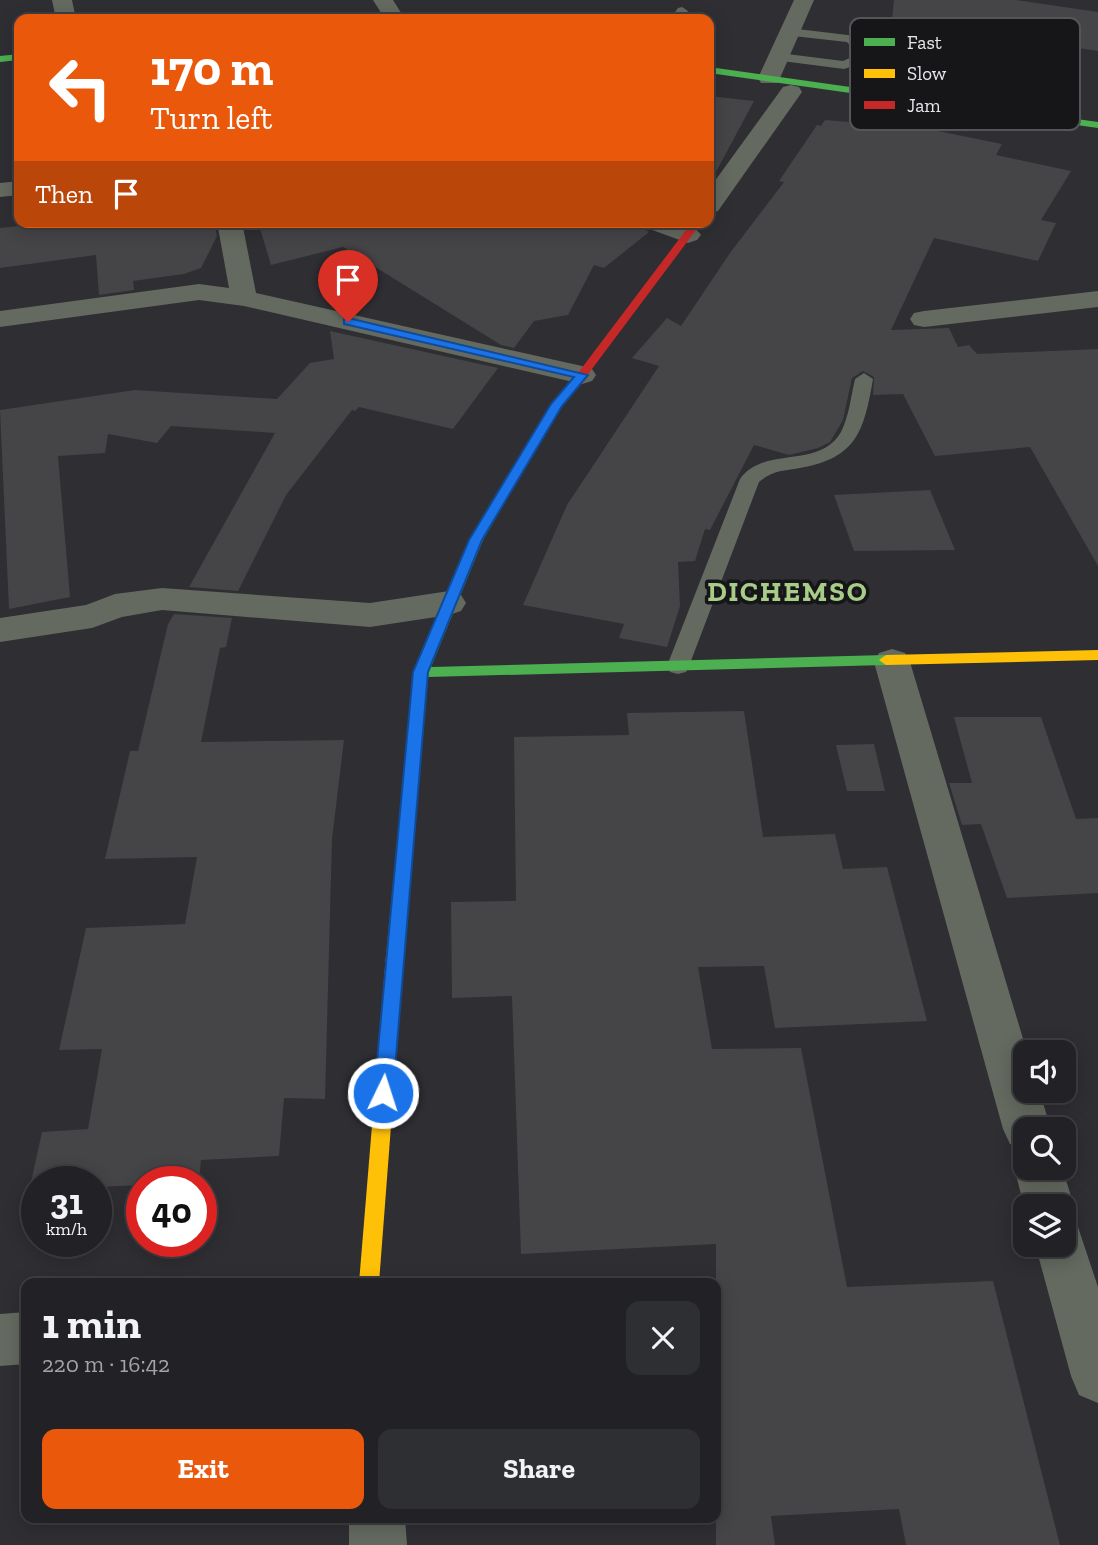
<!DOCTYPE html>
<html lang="en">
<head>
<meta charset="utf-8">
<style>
	:root { --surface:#222226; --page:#2e2f32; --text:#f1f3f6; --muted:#a2a4a7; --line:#3f3f43; --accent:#ea580c }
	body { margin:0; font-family:"Zilla Slab",serif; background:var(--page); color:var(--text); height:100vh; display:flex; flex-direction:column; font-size:26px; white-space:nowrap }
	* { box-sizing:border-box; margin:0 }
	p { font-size:23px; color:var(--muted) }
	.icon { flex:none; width:38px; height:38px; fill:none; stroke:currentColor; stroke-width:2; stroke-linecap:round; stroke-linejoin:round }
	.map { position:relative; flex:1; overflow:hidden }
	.panel { position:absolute; left:21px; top:1278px; width:700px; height:245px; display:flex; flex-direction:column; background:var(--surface); border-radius:14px; box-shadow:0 4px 18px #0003,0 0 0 2px var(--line) }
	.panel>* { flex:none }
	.banner { position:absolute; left:14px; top:14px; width:700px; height:214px; border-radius:14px; box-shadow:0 4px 18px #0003,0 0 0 2px var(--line); background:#ea580c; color:#fff; overflow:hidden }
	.fabs { position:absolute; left:1013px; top:1040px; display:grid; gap:14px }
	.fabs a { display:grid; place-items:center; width:63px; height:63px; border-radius:14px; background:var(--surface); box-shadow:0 4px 18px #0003,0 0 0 2px var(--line); font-size:35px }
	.speed { position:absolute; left:21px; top:1166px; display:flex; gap:14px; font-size:35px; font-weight:700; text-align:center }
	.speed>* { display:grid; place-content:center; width:91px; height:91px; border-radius:50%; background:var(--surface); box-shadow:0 4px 18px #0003,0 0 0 2px var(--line); line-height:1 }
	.speed small { font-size:18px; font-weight:400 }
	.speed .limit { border:10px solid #d22; background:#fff; color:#111 }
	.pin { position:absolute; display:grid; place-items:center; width:60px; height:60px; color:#fff; margin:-72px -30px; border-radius:50% 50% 50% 0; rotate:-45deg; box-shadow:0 0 7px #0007 }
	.pin .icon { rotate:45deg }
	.me { position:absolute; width:77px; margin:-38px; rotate:4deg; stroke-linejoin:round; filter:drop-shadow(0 0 5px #0008) }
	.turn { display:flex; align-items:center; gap:24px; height:147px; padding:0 21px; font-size:32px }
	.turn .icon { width:91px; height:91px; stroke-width:2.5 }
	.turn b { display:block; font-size:49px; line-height:60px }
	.then { display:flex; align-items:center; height:66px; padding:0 21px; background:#0003; gap:14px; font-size:26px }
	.round { display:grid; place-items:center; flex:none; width:74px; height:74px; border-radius:14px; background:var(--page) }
	.head { display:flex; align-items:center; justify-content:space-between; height:119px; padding:0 21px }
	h1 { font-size:42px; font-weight:700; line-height:52px }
	.button { display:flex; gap:14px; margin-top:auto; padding:14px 21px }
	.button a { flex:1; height:80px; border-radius:14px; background:var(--accent); color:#fff; font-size:28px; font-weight:700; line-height:80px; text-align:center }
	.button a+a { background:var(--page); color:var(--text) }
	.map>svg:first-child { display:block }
	.building { fill:#454548 }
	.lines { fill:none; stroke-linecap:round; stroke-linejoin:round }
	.lane { fill:#646a60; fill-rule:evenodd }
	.street { fill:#646a60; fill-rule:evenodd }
	.fast { fill:#4caf50; fill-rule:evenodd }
	.slow { fill:#ffc107; fill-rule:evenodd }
	.jam { fill:#c62828; fill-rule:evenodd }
	.route { fill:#1a73e8; stroke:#114b97; stroke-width:2 }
	.labels { text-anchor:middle; stroke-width:7; stroke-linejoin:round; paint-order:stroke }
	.district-label { font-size:28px; font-weight:bold; letter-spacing:2px; fill:#a7cc88; stroke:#161619 }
	.key { fill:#161619; stroke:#545558; stroke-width:2 }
	.key-label { font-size:19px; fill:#e6e7eb }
</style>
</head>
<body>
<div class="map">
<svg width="1098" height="1545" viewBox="0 0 1098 1545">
	<rect width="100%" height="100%" fill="#2e2e33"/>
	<g class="building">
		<polygon points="894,0 1016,0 1098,12 1098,51 892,20"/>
		<polygon points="709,96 754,101 709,185"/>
		<polygon points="854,114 1002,144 996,155 1071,171 1041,220 1056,223 1038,261 934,238 891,330 949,328 958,347 969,345 977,354 1098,349 1098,566 1030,447 935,456 903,394 873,395 874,377 863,371 852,378 843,420 830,442 818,448 789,455 754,445 710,530 705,529 695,561 678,562 680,606 667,647 619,638 624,624 523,605 567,505 659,366 632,358 667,318 681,326 730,253 784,182 779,181 817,125 821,126 825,120 849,122"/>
		<polygon points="19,222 214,222 217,236 201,268 184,274 133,281 134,290 99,295 96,255 0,268 0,228 19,226"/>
		<polygon points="258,222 639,222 642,228 649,232 604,268 594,265 568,315 534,321 514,348 501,345 343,247 271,265"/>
		<polygon points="330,331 498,368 453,429 359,407 355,411 352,410 286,495 238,591 189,587 275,433 171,426 157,443 108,434 105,453 58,456 70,597 9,609 0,410 135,390 277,399 310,363 334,359"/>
		<polygon points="930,490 955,550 854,551 834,495"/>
		<polygon points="174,614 232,618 226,647 220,648 201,742 344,740 332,839 325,1099 284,1098 279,1156 201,1160 199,1181 142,1181 142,1185 96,1187 96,1181 37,1181 37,1190 29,1191 42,1132 88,1129 102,1049 59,1050 86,928 185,924 197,857 105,859 130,751 138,751 168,624"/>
		<polygon points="744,711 763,837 835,834 843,869 887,867 927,1021 775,1028 764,966 698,967 712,1049 801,1048 847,1287 993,1281 1060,1545 906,1545 899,1509 771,1516 775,1545 716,1545 716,1244 521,1254 512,996 452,998 451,902 516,901 514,737 629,735 627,713"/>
		<polygon points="954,717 1041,717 1076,819 1098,818 1098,893 1007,898 981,824 962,825 949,783 972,783"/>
		<polygon points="874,744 885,791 847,791 836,745"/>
	</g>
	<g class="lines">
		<g class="lane">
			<polygon points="682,7 688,11 682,19 670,19 678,8"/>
			<polygon points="789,28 856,36 869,50 862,63 844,69 774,60 772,57 779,53 843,61 852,57 855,51 847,42 784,35 784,29"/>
			<path d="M 864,373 L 873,379 C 864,431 857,458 800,468 C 783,471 773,470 759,482 L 689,666 L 686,672 L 678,674 L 670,672 L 667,666 L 740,479 C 764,445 819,470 841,432 C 849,416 851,396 855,379 Z"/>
		</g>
		<g class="street">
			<polygon points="52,0 72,0 76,19 56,19"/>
			<polygon points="373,0 393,0 405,19 385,19"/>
			<polygon points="794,0 814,0 780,78 777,83 761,83 758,78"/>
			<polygon points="791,85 799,87 802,92 718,211 709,213 709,189 783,87"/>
			<polygon points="19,181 19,195 0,197 0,183"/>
			<polygon points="217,222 242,222 256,293 582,366 592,369 596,375 592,381 582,384 244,306 199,300 0,327 0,311 199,284 229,288"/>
			<path d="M 641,222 C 659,222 689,218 701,235 L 697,240 L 688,243 L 644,227 Z"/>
			<polygon points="1098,291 1098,307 924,327 914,325 910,319 914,313 924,311"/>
			<polygon points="162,588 370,603 449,591 461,595 466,603 461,611 449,615 370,627 162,610 122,617 92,628 0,642 0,618 86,605 115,594"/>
			<polygon points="892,649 905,653 910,662 1027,1052 1026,1090 1039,1090 1051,1129 1026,1129 1026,1167 1062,1167 1074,1206 1067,1222 1078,1227 1098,1287 1098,1403 1079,1395 1071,1376 1035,1244 1064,1244 1064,1206 1026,1206 1026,1209 1024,1206 1014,1167 1024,1150 1010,1144 1003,1129 874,662 879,653"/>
			<polygon points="26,1312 26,1364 0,1366 0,1314"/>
			<polygon points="349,1517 405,1517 407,1545 349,1545"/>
		</g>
		<g class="fast">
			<polygon points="19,54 19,60 0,62 0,56"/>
			<polygon points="709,67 1098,122 1098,128 709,73"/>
			<polygon points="531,443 537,447 483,540 431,667 886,655 893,660 886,665 428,677 404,956 401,961 395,963 389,961 386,956 414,672 469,540 525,447"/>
		</g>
		<g class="slow">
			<polygon points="1098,650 1098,660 886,665 879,660 886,655"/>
			<polygon points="395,949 401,951 404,956 379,1283 359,1283 386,956 389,951"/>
		</g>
		<polygon class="jam" points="692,222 702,222 586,377 562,406 535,450 527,450 525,447 553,401 578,373"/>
	</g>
	<polygon class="route" points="348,318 588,375 562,406 482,540 428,672 393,1093 390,1099 383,1101 376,1099 374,1093 413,672 469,540 551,404 574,377 344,324 344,319"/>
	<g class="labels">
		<g class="district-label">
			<text x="788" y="601">DICHEMSO</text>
		</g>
	</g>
	<rect x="850" y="18" width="230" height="112" rx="10" class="key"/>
	<rect x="864" y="38" width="31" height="8" fill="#4caf50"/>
	<rect x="864" y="69" width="31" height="9" fill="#ffc107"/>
	<rect x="864" y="101" width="31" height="8" fill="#c62828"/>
	<g class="key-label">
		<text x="907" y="49">Fast</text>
		<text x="907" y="80">Slow</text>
		<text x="907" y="112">Jam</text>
	</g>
</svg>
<div class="fabs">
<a><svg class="icon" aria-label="sound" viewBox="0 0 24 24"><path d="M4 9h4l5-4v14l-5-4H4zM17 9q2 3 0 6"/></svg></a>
<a><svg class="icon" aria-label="search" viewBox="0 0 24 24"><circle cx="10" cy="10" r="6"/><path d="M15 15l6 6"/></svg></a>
<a><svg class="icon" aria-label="layers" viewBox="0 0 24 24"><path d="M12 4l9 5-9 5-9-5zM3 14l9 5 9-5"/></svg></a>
</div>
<div class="speed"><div>31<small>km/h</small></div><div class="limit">40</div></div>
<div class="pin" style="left:348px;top:322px;background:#d93025"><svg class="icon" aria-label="arrive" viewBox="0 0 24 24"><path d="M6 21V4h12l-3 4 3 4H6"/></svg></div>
<svg class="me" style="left:383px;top:1093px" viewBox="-20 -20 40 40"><circle r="17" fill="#1a73e8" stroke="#fff" stroke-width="3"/><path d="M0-11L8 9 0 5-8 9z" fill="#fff"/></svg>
<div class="banner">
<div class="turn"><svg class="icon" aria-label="left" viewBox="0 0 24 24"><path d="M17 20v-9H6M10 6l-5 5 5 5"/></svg><div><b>170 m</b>Turn left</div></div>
<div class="then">Then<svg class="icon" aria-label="arrive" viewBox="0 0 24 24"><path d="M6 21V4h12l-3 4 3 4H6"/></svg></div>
</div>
<section class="panel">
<div class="head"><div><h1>1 min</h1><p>220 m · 16:42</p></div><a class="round"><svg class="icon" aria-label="close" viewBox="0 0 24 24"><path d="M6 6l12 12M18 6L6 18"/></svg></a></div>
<div class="button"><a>Exit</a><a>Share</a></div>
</section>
</div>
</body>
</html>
